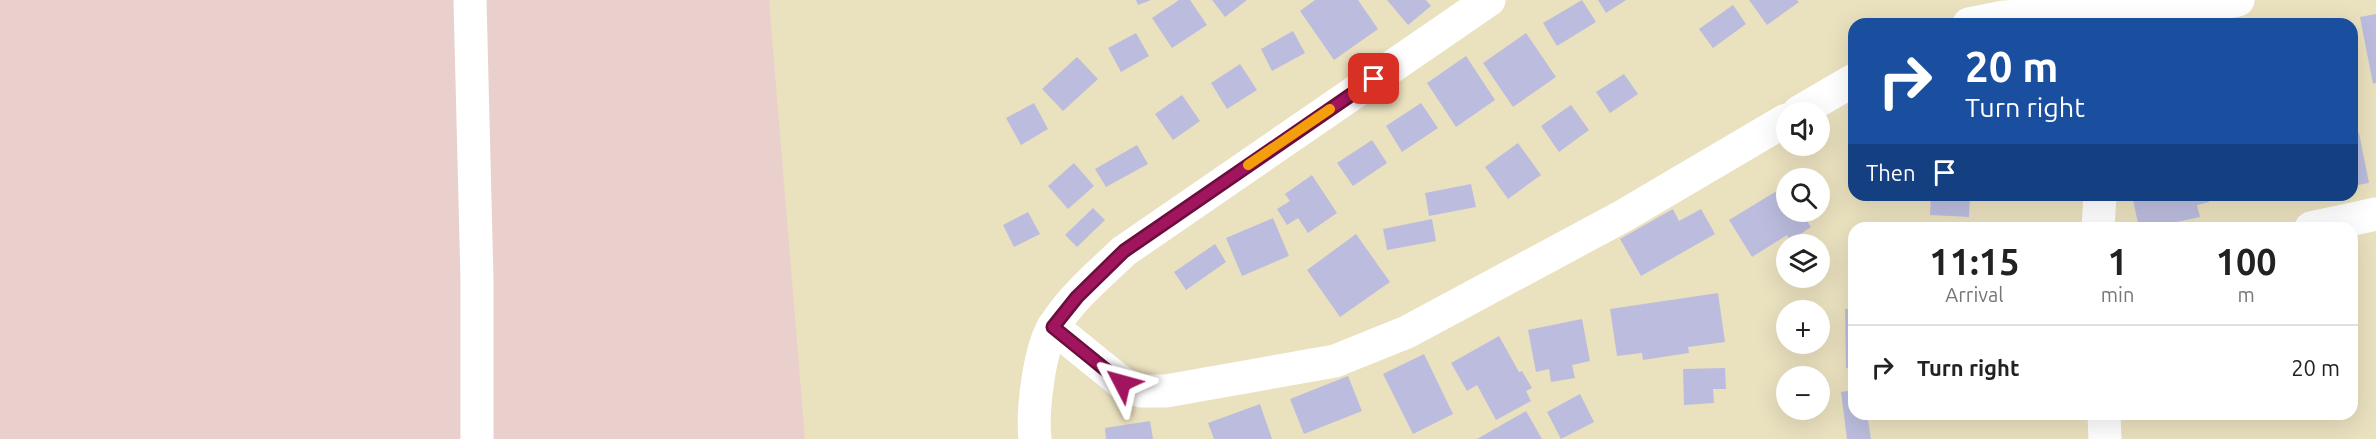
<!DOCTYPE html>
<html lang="en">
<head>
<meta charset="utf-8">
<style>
	:root { --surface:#fff; --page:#f6f6f6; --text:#222; --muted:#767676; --line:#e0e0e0 }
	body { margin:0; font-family:Ubuntu,sans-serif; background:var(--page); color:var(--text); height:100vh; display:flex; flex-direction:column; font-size:22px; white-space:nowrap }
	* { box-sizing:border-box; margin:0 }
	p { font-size:20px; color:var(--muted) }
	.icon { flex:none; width:33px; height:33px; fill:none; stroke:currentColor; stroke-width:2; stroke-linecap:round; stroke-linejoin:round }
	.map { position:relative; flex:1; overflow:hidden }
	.drawer { position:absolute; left:1848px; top:222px; width:510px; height:198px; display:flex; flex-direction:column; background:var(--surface); border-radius:18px; box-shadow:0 6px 24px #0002 }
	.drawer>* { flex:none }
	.guide { position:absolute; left:1848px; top:18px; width:510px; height:183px; border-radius:18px; box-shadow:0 6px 24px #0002; background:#1a4fa0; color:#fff; overflow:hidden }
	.fabs { position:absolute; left:1776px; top:102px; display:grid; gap:12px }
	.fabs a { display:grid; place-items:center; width:54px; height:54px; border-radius:50%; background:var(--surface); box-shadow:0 6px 24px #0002; font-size:30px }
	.pin { position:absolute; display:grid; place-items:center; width:51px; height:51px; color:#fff; margin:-26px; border-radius:12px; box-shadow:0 3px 9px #0006 }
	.me { position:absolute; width:66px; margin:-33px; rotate:309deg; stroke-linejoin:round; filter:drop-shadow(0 0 4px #0008) }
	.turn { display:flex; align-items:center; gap:21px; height:126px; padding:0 18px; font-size:27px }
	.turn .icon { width:78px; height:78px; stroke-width:2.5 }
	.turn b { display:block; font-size:42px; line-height:51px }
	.then { display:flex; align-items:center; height:57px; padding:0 18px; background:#0003; gap:12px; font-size:22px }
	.eta { display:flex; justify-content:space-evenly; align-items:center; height:102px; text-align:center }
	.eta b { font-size:36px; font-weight:700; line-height:42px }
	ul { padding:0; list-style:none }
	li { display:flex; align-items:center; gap:18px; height:84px; padding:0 18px; border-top:2px solid var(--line) }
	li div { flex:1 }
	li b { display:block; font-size:22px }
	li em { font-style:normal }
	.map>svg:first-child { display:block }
	.industrial { fill:#ead0cc }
	.building { fill:#bcbdde }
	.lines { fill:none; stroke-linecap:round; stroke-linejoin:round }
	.minor { stroke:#fff; stroke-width:33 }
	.route-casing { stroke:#690e3d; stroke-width:15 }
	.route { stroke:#a1155e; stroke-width:10 }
	.slow { stroke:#f59e0b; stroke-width:10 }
</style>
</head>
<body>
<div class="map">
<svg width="2376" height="439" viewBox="0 0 2376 439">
	<rect width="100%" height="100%" fill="#eae1bf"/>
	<polygon class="industrial" points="0,0 769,0 805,439 0,439"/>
	<g class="building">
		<polygon points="1136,0 1151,0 1138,5"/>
		<polygon points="1179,0 1190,0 1207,25 1172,48 1152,18"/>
		<polygon points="1212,0 1247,0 1225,17"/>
		<polygon points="1315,0 1358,0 1378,29 1334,60 1300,11"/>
		<polygon points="1387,0 1426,0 1431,6 1408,25"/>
		<polygon points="1582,0 1596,22 1557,46 1543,23"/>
		<polygon points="1598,0 1626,0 1606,13"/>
		<polygon points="1749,0 1797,0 1799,2 1767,25"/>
		<polygon points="1733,5 1746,24 1713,48 1699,29"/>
		<polygon points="2376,14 2376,83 2373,84 2360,17"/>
		<polygon points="1293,31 1305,53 1272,71 1261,49"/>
		<polygon points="1136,33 1149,56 1121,72 1108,48"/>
		<polygon points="1526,33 1556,77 1513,107 1483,63"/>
		<polygon points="1466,56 1495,100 1456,127 1427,83"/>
		<polygon points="1077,57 1098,79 1063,111 1042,89"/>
		<polygon points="1240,64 1257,90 1227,109 1211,83"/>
		<polygon points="1624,74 1638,94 1610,113 1596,92"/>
		<polygon points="1182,95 1200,121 1173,140 1155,114"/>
		<polygon points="1034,103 1048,129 1021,145 1006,118"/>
		<polygon points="1421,103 1438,128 1402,152 1386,126"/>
		<polygon points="1571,105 1589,130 1559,152 1541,126"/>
		<polygon points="2359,133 2369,183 2352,186 2352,134"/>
		<polygon points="1372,140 1387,163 1353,186 1337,163"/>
		<polygon points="1518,143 1541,175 1508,199 1485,167"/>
		<polygon points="1137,145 1148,164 1106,187 1095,169"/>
		<polygon points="1074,163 1094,186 1068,209 1048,186"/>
		<polygon points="1312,175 1337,213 1308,233 1298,218 1287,225 1277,209 1290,201 1285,194"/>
		<polygon points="1471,184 1476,207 1429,216 1425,193"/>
		<polygon points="1785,186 1786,212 1801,212 1811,227 1790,241 1787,235 1752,257 1729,220"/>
		<polygon points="1931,195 1970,195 1969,217 1930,215"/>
		<polygon points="2132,195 2207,195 2209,202 2197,205 2200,217 2149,228 2139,228"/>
		<polygon points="1093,208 1105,220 1077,247 1065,235"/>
		<polygon points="1673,209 1679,221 1701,209 1715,234 1641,276 1620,239"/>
		<polygon points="1028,212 1040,234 1014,247 1003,225"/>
		<polygon points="1273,218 1289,256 1242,276 1226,238"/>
		<polygon points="1432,219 1436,241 1387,250 1383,229"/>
		<polygon points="1356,234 1390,282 1340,317 1307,270"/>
		<polygon points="1215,244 1226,262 1186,290 1174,272"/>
		<polygon points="1718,293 1725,342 1688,347 1689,353 1643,360 1642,353 1617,356 1610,309"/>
		<polygon points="1845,309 1854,309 1854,368 1846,368"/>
		<polygon points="1582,319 1590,361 1572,365 1575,378 1551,382 1549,369 1536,372 1528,330"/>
		<polygon points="1499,336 1519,372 1522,371 1532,388 1526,391 1531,401 1496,420 1477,385 1467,391 1451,363"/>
		<polygon points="1424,354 1453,414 1413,434 1383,374"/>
		<polygon points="1725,368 1726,389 1713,389 1714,403 1684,405 1683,369"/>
		<polygon points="1348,376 1362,411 1304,434 1290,399"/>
		<polygon points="1854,390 1854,414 1867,414 1871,439 1847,439 1841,392"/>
		<polygon points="1580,394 1594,422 1561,439 1547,412"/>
		<polygon points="1260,404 1272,439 1214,439 1208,423"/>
		<polygon points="1526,411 1542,439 1477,439"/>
		<polygon points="1150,421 1153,439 1106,439 1105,428"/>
	</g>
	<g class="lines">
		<g class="minor">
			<polyline points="470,0 477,281 477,439"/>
			<polyline points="1969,24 2004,17 2206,6 2238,0"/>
			<polyline points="1799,112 1854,80"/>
			<polyline points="2098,228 2100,195"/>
			<polyline points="2311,228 2376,214"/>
			<polyline points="1053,327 1122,383 1141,391 1166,391 1335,361 1407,332 1623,216 1786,120"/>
			<polyline points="2104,414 2105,439"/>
			<path d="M 1035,439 C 1032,412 1039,349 1054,326 C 1072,297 1100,274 1124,251 L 1489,0"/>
		</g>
	</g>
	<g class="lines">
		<defs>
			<polyline id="route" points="1122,383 1053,327 1077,297 1124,251 1374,79"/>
		</defs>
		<use href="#route" class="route-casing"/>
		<use href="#route" class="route"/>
		<polyline class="slow" points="1248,165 1330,109"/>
	</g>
</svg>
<div class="fabs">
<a><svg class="icon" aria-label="sound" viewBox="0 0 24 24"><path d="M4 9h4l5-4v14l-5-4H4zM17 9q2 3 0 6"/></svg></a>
<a><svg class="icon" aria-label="search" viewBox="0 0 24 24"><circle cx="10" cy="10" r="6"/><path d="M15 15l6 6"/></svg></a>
<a><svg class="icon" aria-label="layers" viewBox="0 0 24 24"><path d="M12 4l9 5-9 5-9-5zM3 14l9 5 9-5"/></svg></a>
<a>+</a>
<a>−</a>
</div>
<div class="pin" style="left:1374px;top:79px;background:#d93025"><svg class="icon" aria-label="arrive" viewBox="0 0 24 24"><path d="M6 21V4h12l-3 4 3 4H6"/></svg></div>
<svg class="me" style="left:1122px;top:383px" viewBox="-20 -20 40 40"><path d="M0-17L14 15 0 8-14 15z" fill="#a1155e" stroke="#fff" stroke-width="4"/></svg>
<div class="guide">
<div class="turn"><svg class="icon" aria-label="right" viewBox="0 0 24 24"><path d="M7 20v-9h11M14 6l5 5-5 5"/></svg><div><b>20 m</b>Turn right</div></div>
<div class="then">Then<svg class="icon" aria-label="arrive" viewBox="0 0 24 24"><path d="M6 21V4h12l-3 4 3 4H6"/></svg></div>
</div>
<section class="drawer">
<div class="eta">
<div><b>11:15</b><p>Arrival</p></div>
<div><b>1</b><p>min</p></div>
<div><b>100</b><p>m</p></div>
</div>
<ul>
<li><svg class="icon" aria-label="right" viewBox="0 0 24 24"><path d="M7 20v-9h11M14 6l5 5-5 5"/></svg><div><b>Turn right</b></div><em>20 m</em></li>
</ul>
</section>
</div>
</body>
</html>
